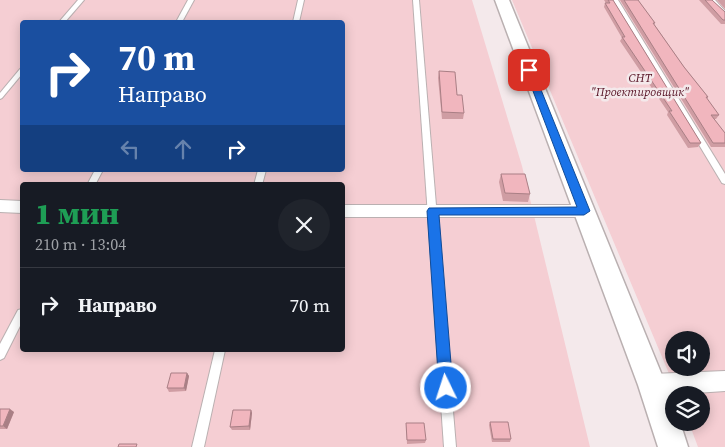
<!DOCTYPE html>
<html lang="ru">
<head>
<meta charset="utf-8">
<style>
	:root { --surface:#171b24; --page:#20242c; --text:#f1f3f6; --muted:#9ea1a6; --line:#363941 }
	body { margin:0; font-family:"Source Serif 4",serif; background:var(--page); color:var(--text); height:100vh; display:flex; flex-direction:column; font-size:19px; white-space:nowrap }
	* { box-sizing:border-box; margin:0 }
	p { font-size:16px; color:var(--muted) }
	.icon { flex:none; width:28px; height:28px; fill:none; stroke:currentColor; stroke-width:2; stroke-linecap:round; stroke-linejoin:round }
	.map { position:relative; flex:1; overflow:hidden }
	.details { position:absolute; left:20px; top:182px; width:325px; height:170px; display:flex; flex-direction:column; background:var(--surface); border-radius:5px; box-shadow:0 2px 12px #0003 }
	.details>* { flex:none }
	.hud { position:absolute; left:20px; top:20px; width:325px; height:152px; border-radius:5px; box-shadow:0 2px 12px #0003; background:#1a4fa0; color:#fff; overflow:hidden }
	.controls { position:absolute; left:665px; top:331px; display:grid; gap:10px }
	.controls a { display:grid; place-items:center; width:45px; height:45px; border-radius:50%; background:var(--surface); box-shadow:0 2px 12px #0003; font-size:25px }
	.pin { position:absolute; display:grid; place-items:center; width:42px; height:42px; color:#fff; margin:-21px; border-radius:10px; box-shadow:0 2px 8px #0006 }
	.me { position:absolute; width:55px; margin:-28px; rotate:356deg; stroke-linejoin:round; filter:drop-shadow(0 0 4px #0008) }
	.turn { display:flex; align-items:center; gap:18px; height:105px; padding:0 15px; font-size:22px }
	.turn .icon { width:65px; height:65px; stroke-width:2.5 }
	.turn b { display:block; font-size:35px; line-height:42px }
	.lanes { display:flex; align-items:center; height:48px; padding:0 15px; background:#0003; justify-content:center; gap:25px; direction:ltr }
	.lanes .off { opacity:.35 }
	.round { display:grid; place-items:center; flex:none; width:52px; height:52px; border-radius:26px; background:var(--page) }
	.head { display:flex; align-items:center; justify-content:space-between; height:85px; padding:0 15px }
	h1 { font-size:30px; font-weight:800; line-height:38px; color:#1e9e55 }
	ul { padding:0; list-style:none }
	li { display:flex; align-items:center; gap:15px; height:75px; padding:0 15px; border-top:1px solid var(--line) }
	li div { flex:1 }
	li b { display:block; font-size:19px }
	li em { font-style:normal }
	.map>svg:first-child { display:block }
	.green { fill:#f5ced3; fill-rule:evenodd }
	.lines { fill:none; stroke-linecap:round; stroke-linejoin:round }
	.service-casing { stroke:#bab0b1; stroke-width:2 }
	.minor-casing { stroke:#bab0b1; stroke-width:2 }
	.tertiary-casing { stroke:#bab0b1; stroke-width:3 }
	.service { fill:#fff; fill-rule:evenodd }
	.minor { fill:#fff; fill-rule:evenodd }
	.tertiary { fill:#fff; fill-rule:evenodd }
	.wall { fill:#cf9da3 }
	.shaded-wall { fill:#a97f85 }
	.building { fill:#f1b6be; stroke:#a97f85 }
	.route { fill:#1a73e8; stroke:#114b97 }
	.labels { text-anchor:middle; stroke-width:5; stroke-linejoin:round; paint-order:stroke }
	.far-park-label { font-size:12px; font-style:italic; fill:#571325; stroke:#f4e9eb }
</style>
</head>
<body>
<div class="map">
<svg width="725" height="447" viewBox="0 0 725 447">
	<rect width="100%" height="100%" fill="#f4e9eb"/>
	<g class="green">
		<path d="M 0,0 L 472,0 L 522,166 L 590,447 L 0,447 ZM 22,22 L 342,22 L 342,170 L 22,170 ZM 22,185 L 342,185 L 342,350 L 22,350 Z"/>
		<path d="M 512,0 L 725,0 L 725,447 L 698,447 L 689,423 L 701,422 L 701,395 L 678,395 ZM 674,340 L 701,340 L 701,368 L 674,368 Z"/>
	</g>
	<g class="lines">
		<defs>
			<g id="service">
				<polygon points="78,0 84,0 65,22 59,22"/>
				<polygon points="188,0 194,0 182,22 176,22"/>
				<polygon points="298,0 304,0 299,22 293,22"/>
				<polygon points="413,0 419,0 456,447 444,447"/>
				<polygon points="612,0 618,0 725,174 725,184 722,183"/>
				<polygon points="709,0 715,0 725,11 725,16"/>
				<polygon points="22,68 22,74 2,98 0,99 0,93 20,69"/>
				<polygon points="95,170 103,170 95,185 87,185"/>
				<polygon points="258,170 266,170 262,185 254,185"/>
				<polygon points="22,309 22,322 4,358 0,360 0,344 18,310"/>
				<polygon points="215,350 225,350 204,447 192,447"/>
			</g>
			<g id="minor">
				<polygon points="0,200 22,201 22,213 0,212"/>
				<polygon points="342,205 584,205 590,207 593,211 590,215 584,217 342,217"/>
				<polygon points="725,371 725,391 652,396 644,392 641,385 644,378 652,374"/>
			</g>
			<polygon id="tertiary" points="495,0 509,0 666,385 674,406 674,422 680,422 688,447 658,447 638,385"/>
		</defs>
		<use href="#service" class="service-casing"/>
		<use href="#minor" class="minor-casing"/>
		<use href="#tertiary" class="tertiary-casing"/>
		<use href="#service" class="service"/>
		<use href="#minor" class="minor"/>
		<use href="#tertiary" class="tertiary"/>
	</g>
	<g class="wall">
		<polygon points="604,0 613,0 701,143 698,147 688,148 667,115 668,112 620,41 622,38 604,7 605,3 606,3"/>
		<polygon points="620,0 638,0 655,23 654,24 684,67 708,97 707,99 719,115 716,119 714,119 725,133 725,147 711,147"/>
		<polygon points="699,0 712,0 725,12 725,24 721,24"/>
		<polygon points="717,0 725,0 725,9"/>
		<polygon points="439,71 457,95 464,113 463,119 442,119 438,78"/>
		<polygon points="501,174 530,194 528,202 503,201 499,182"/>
		<polygon points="187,373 189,376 186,391 169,392 167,388"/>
		<polygon points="0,409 14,412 7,429 0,429"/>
		<polygon points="251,410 252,413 250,430 232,430 230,427"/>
		<polygon points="490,422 511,439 510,442 492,442 489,425"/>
		<polygon points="406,423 426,440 425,443 407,444"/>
	</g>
	<g class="shaded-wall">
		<polygon points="187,373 189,376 186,391 184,388"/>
		<polygon points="10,409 14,412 7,429 3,426"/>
		<polygon points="251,410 252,413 250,430 249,426"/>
	</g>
	<g class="building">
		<polygon points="608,0 613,0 701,143 690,143 669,111 672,111 622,37 625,37 605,3 610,3"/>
		<polygon points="624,0 638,0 655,23 653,23 684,67 708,97 706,97 719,115 711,115 725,133 725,143 713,143"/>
		<polygon points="705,0 712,0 725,12 725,20 723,20"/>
		<polygon points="439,71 455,72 457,95 462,95 464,113 442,112"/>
		<polygon points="501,174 525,174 530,194 505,193"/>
		<polygon points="171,373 187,373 184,388 167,388"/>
		<polygon points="0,409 10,409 3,426 0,426"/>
		<polygon points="233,410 251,410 249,426 230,427"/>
		<polygon points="490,422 508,422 511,439 493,439"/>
		<polygon points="406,423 424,423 426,440 407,440"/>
		<polygon points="119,444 137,444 136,447 118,447"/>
	</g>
	<polygon class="route" points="529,68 533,70 590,211 584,215 439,215 453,388 451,393 446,395 441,393 439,388 427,211 429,208 577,207 525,70"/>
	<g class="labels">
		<g class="far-park-label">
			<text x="640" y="82">СНТ<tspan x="640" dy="14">"Проектировщик"</tspan></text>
		</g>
	</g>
</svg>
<div class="controls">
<a><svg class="icon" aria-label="sound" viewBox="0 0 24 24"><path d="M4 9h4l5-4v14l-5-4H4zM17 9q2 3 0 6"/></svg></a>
<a><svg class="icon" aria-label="layers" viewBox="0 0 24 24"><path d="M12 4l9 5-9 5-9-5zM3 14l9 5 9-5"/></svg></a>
</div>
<div class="pin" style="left:529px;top:70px;background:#d93025"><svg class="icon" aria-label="arrive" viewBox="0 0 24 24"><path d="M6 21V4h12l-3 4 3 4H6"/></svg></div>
<svg class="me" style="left:446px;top:388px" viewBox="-20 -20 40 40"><circle r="17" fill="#1a73e8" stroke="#fff" stroke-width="3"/><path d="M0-11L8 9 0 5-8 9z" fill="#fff"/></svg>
<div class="hud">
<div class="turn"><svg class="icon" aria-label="right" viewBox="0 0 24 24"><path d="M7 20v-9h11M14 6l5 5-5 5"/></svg><div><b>70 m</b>Направо</div></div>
<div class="lanes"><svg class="icon off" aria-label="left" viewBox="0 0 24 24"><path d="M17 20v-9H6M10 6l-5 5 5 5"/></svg><svg class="icon off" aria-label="ahead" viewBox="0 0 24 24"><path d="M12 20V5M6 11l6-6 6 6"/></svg><svg class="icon" aria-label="right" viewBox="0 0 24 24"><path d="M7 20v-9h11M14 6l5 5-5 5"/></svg></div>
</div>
<section class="details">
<div class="head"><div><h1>1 мин</h1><p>210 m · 13:04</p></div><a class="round"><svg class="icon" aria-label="close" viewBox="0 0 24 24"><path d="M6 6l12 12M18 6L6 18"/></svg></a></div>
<ul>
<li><svg class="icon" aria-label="right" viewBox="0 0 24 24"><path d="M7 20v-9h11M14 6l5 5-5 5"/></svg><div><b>Направо</b></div><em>70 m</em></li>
</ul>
</section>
</div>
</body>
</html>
